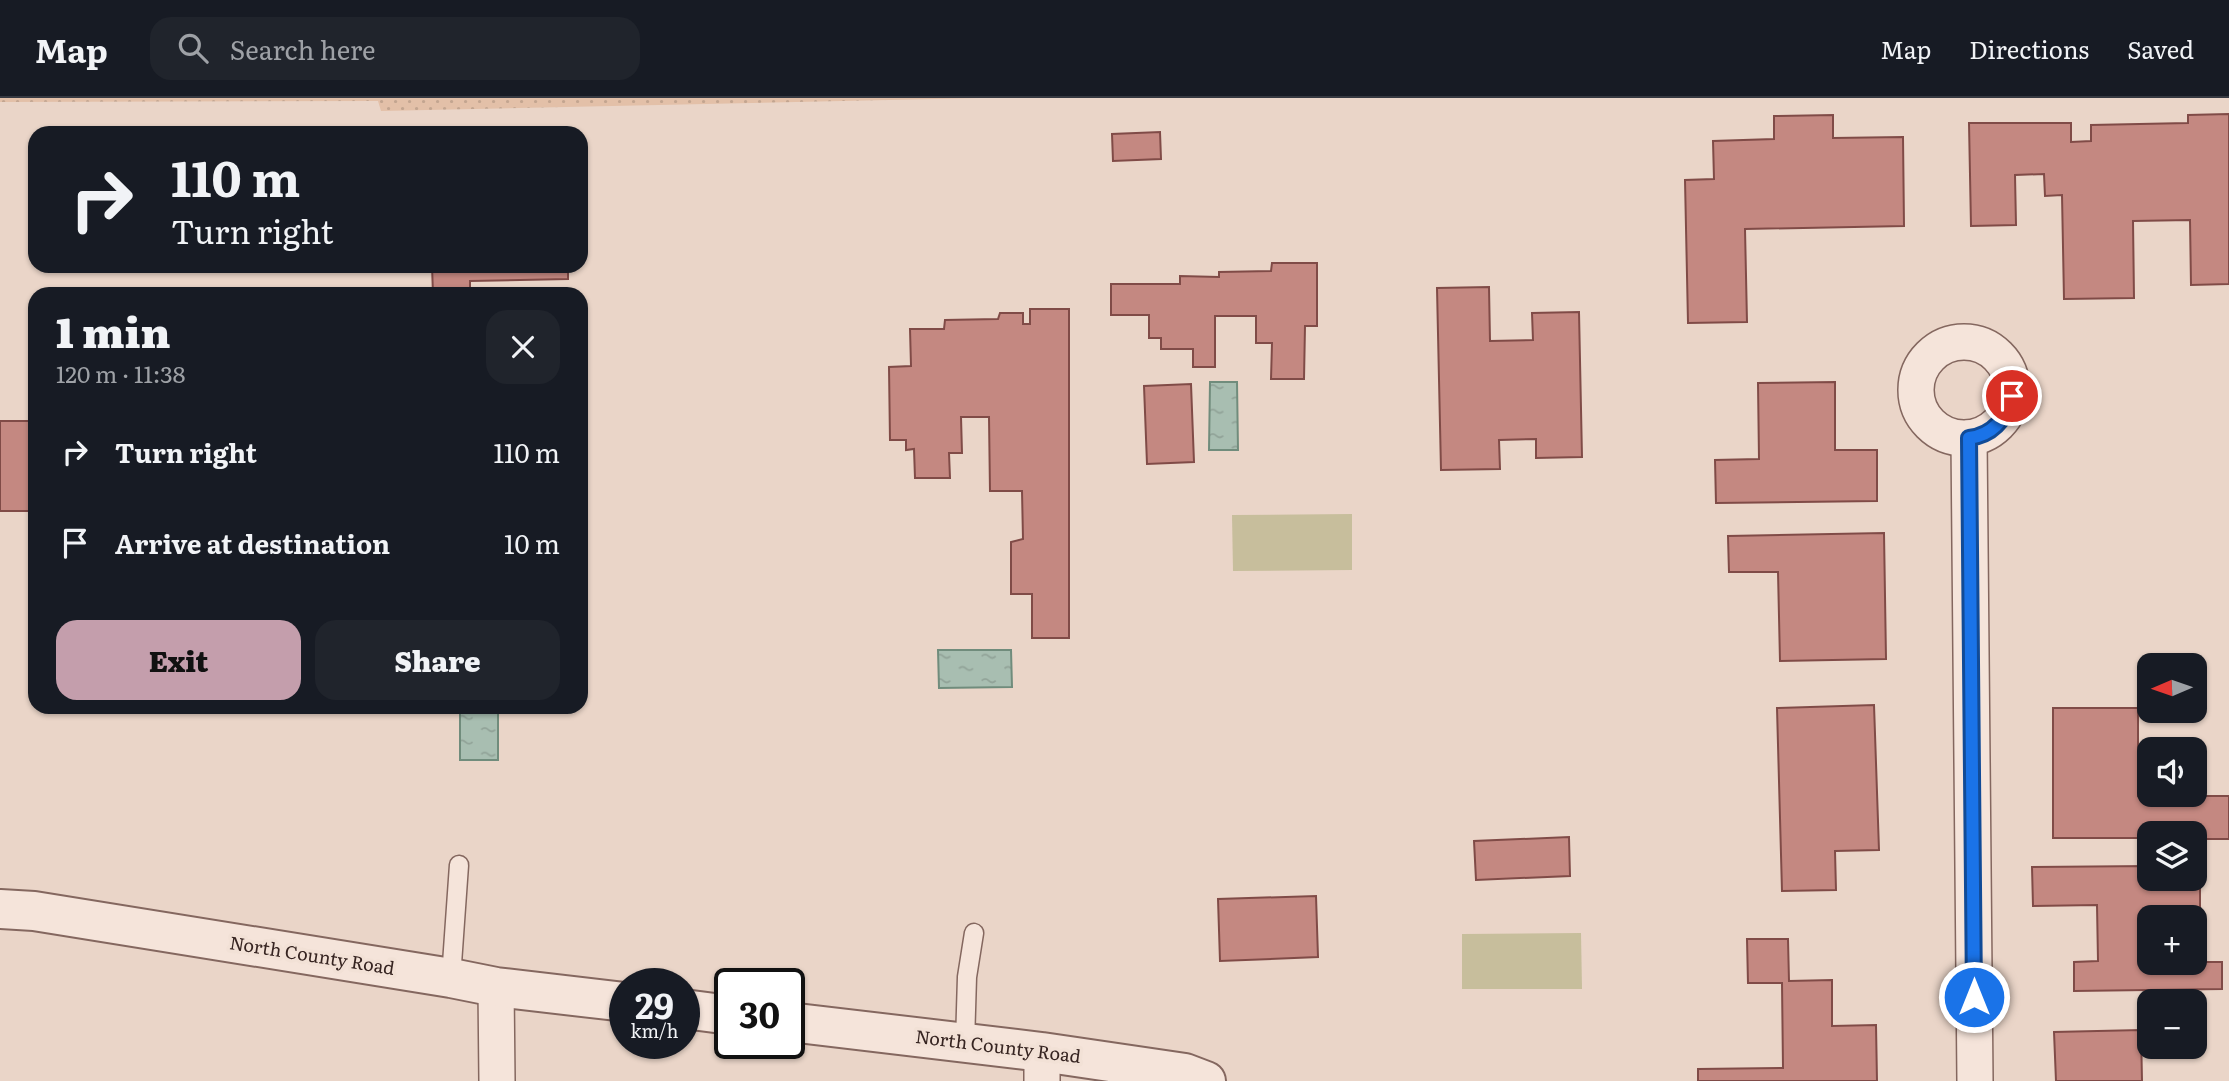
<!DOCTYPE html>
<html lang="en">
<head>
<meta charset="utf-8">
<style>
	:root { --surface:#171b24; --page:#20242c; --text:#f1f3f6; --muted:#9ea1a6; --line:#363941; --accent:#c49eac }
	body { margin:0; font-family:Literata,serif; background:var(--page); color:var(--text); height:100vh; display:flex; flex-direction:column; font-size:26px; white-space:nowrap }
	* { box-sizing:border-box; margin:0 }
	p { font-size:23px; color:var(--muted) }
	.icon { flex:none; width:38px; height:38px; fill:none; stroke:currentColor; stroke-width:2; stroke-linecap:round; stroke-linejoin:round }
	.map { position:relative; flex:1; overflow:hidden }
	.sheet { position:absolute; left:28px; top:189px; width:560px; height:427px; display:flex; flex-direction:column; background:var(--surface); border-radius:21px; box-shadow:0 2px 5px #0004 }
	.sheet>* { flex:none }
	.guide { position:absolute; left:28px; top:28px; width:560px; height:147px; border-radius:21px; box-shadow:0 2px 5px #0004; background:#171b24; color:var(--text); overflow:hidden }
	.needle { width:46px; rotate:268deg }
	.controls { position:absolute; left:2137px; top:555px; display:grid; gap:14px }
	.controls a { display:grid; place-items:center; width:70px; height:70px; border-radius:14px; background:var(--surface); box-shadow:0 2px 5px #0004; font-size:35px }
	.speed { position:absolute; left:609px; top:870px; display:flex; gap:14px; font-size:35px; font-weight:700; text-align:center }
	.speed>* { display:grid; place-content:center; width:91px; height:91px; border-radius:50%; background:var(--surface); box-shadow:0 2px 5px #0004; line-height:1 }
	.speed small { font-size:18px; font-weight:400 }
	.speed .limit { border:4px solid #111; border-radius:10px; background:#fff; color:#111 }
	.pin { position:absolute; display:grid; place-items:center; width:60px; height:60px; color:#fff; margin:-30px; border:4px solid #fff; border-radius:50%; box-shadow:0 2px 7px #0007 }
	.me { position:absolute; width:77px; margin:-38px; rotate:0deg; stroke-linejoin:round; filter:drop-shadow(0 0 5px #0008) }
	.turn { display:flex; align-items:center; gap:24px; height:147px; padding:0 28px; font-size:32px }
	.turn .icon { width:91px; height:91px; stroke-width:2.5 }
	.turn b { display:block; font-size:49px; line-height:60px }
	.round { display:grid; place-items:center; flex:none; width:74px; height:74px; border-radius:21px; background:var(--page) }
	.overview { display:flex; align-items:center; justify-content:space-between; height:119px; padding:0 28px }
	h1 { font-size:42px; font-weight:800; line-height:52px }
	.cta { display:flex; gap:14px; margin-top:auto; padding:14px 28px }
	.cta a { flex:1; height:80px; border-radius:21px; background:var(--accent); color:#111; font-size:28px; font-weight:800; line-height:80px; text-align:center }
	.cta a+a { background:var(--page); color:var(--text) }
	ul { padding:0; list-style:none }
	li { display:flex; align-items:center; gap:21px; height:91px; padding:0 28px }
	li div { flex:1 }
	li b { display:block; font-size:26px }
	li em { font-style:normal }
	header { display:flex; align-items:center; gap:42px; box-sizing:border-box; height:98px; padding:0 35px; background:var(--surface); border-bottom:2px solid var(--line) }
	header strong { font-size:33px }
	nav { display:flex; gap:38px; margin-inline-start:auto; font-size:24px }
	.search { width:490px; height:63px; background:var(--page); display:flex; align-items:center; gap:18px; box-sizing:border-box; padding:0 24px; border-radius:21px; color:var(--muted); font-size:26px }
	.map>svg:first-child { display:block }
	.sand { fill:url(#sand-dots) }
	.park { fill:#c7be9c }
	.water { fill:url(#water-ripples); stroke:#708c7c; stroke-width:2 }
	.building { fill:#c48881; stroke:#804b47; stroke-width:2 }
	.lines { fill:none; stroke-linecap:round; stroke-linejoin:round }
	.service-casing { stroke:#84675f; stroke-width:21 }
	.minor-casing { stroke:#84675f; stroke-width:38 }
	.tertiary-casing { stroke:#84675f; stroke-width:42 }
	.service { stroke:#f5e4da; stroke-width:18 }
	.minor { stroke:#f5e4da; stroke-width:35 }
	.tertiary { stroke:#f5e4da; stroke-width:38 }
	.route-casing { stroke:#114b97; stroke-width:18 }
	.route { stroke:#1a73e8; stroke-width:12 }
	.labels { text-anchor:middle; stroke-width:7; stroke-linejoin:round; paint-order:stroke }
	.street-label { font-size:18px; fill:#362421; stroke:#f2e1d6 }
</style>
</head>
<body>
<header>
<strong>Map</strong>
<div class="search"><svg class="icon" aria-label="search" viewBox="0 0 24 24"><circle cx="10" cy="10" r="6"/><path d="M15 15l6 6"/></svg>Search here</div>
<nav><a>Map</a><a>Directions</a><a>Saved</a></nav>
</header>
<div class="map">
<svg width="2229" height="983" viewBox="0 0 2229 983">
	<defs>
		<pattern id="sand-dots" width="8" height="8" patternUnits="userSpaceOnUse" patternTransform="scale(1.75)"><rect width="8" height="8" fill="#e3c0a8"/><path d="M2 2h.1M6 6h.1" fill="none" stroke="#c3a590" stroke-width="1.8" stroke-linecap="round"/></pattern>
		<pattern id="water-ripples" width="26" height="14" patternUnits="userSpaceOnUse" patternTransform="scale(1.75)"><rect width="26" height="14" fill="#a8beb1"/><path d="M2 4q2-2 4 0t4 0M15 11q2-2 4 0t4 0" fill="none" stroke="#91a398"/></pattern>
	</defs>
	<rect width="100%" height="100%" fill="#ead5c8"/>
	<polygon class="sand" points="0,0 981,0 381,13 378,3 0,4"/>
	<g class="park">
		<polygon points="1352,416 1352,472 1233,473 1232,417"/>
		<polygon points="1581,835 1582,891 1462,891 1462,836"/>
	</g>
	<g class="water">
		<polygon points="1210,284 1237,284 1238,352 1209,352"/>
		<polygon points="938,552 1011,552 1012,589 939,590"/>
		<rect x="460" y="609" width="38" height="53"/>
	</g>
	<g class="building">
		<polygon points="2229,16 2229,186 2191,187 2190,122 2133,123 2134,200 2064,201 2062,97 2045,98 2044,76 2015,77 2016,127 1971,128 1969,25 2071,25 2071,44 2091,43 2091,27 2188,25 2188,17"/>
		<polygon points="1833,17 1833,40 1903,39 1904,128 1745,131 1747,224 1688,225 1685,82 1714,81 1713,43 1774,41 1774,18"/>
		<polygon points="1160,34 1161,61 1113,63 1112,36"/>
		<polygon points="1272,165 1317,165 1317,228 1305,228 1304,281 1271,281 1272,245 1256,245 1256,218 1215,218 1215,269 1193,269 1193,251 1161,251 1161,240 1149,240 1149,217 1111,217 1111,186 1180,186 1180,178 1219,179 1219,174 1271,173"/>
		<polygon points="432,168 568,168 568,181 470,183 470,196 433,196"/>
		<polygon points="1489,189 1490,243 1533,242 1532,215 1579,214 1582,359 1536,360 1536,341 1499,342 1500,371 1441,372 1437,190"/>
		<polygon points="1030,211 1069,211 1069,540 1032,540 1032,496 1011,496 1011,444 1023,441 1022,393 990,393 989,319 961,319 962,355 949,355 950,380 915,380 914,351 906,352 906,342 890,342 889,269 911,268 910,231 944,231 945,222 998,221 1000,215 1023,215 1023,226 1030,226"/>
		<polygon points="1835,284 1835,352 1877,352 1877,403 1716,405 1715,362 1759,361 1758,285"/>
		<polygon points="1191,286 1194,364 1147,366 1144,288"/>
		<rect x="0" y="323" width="35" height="90"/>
		<polygon points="1884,435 1886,561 1780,563 1778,474 1729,474 1728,438"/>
		<polygon points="1874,607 1879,752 1835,753 1836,792 1782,793 1777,610"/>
		<polygon points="2053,610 2138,610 2138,698 2229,698 2229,741 2194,741 2194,735 2149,735 2149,740 2053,740"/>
		<polygon points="1569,739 1570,778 1476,782 1474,743"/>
		<polygon points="2194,767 2200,767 2200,811 2177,811 2177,819 2149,819 2149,864 2222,864 2222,891 2074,893 2074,864 2098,863 2097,807 2033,808 2032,769 2149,768 2149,780 2194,780"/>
		<polygon points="1316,798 1318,859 1220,863 1218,801"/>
		<polygon points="1747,841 1788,841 1789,883 1832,882 1832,928 1876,927 1877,983 1698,983 1698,971 1783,970 1782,885 1748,885"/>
		<polygon points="2141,932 2142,983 2056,983 2054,934"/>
	</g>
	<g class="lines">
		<defs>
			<g id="service">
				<polyline points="451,880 459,767"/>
				<polyline points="965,945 967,879 974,835"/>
			</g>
			<g id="minor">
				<circle cx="1964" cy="292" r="48"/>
				<polyline points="1969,340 1975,983"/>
				<polyline points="496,889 497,983"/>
				<polyline points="1042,954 1042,983"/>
			</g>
			<g id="tertiary">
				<polyline points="0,811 34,813 451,880 496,889 625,904"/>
				<polyline points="684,911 730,917"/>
				<polyline points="789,924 1042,954 1185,975 1206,983"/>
			</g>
		</defs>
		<use href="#service" class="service-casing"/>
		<use href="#minor" class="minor-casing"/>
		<use href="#tertiary" class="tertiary-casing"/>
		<use href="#service" class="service"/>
		<use href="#minor" class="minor"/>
		<use href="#tertiary" class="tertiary"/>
	</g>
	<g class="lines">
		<defs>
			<path id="route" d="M 1974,899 L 1969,340 C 1994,337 2006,320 2012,298"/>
		</defs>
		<use href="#route" class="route-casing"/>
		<use href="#route" class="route"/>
	</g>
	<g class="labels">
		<g class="street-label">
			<text transform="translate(312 858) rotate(9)" y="6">North County Road</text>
			<text transform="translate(998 949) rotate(7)" y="6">North County Road</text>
		</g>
	</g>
</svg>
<div class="controls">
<a><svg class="needle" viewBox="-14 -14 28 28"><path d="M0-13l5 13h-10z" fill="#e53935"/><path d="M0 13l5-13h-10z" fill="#9ea1a6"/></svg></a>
<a><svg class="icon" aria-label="sound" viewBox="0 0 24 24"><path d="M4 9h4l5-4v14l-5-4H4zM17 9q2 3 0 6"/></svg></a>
<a><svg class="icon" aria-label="layers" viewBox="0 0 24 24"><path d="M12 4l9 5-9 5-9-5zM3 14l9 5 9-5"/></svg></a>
<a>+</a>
<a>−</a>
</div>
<div class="speed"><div>29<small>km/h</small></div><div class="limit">30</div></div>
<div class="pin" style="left:2012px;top:298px;background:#d93025"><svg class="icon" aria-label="arrive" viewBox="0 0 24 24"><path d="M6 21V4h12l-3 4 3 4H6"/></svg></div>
<svg class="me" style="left:1974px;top:899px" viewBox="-20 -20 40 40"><circle r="17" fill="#1a73e8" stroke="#fff" stroke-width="3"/><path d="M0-11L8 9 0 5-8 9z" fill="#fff"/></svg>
<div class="guide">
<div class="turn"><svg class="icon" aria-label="right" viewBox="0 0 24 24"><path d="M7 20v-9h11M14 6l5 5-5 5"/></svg><div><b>110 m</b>Turn right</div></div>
</div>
<section class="sheet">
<div class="overview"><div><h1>1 min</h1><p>120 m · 11:38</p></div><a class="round"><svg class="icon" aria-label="close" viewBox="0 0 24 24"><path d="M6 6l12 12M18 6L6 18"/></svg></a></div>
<ul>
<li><svg class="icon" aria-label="right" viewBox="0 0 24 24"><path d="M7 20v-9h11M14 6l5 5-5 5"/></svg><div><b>Turn right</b></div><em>110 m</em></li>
<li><svg class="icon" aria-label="arrive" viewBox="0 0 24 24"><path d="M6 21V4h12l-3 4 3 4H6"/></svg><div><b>Arrive at destination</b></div><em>10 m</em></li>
</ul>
<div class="cta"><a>Exit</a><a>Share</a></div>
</section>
</div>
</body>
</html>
